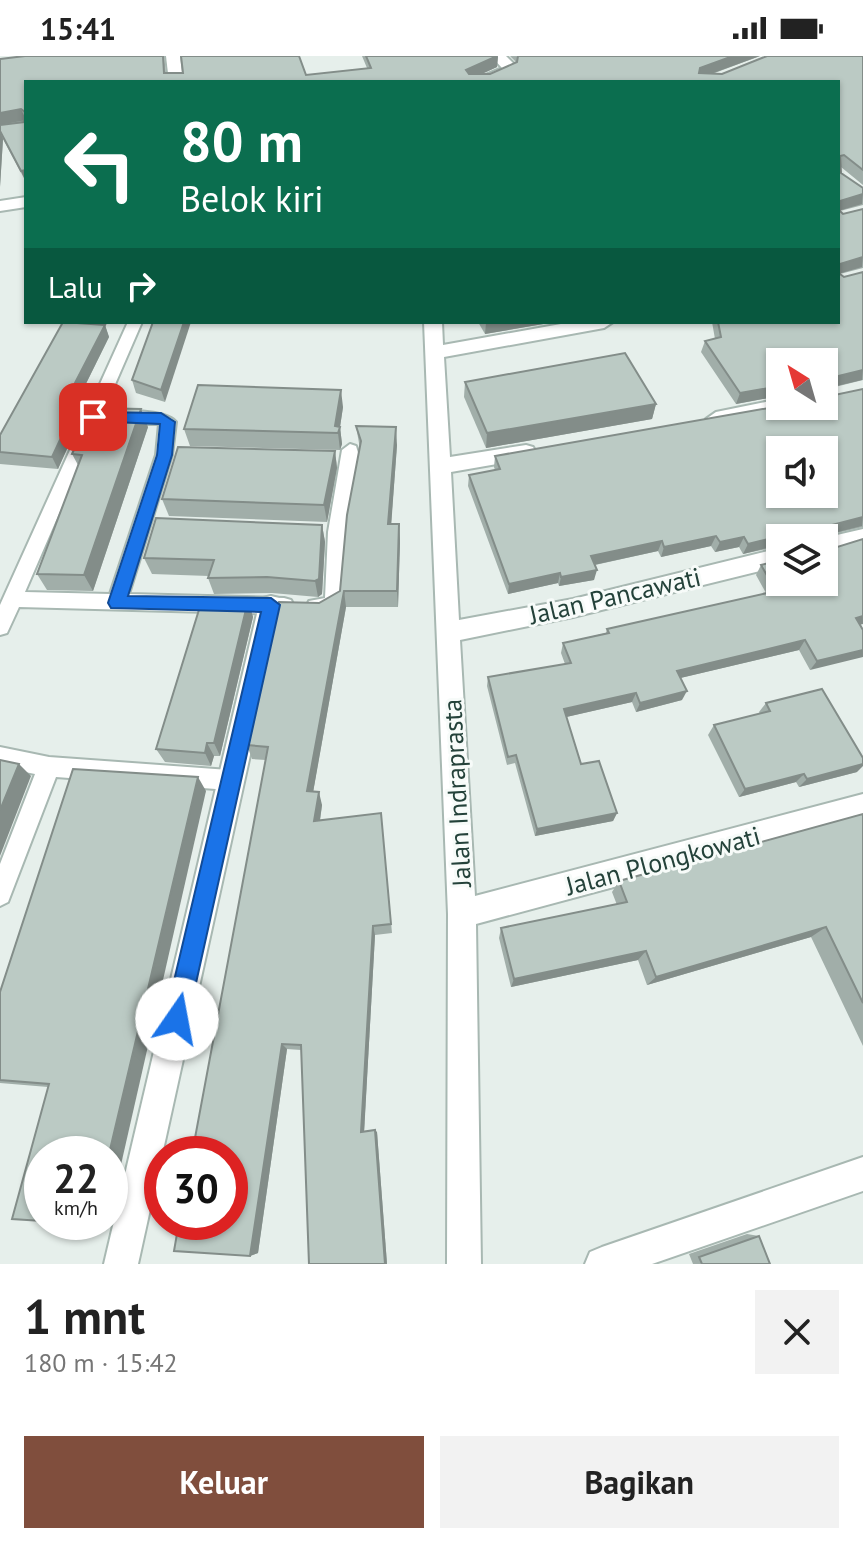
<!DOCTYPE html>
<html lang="id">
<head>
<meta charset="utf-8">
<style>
	:root { --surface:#fff; --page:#f2f2f2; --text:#222; --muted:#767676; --accent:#804e3d }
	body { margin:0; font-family:"PT Sans",sans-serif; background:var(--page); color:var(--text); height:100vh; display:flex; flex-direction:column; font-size:30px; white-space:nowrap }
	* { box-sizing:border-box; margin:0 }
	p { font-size:26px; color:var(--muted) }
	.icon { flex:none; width:44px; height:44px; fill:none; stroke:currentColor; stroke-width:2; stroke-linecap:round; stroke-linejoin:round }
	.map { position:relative; height:1208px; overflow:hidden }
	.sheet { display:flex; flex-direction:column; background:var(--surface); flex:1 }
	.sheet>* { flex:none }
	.banner { position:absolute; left:24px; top:24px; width:816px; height:244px; border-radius:0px; box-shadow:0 2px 6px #0004; background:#0b6e4f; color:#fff; overflow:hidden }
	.needle { width:52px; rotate:323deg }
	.fabs { position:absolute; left:766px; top:292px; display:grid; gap:16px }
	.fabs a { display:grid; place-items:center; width:72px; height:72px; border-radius:0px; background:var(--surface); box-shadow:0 2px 6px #0004; font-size:40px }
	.speed { position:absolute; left:24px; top:1080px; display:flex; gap:16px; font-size:40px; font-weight:700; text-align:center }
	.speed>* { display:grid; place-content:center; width:104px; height:104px; border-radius:50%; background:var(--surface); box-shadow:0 2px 6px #0004; line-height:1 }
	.speed small { font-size:20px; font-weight:400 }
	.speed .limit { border:12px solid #d22; background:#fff; color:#111 }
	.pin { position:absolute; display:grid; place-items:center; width:68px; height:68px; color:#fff; margin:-34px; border-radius:16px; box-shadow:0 4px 12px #0006 }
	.me { position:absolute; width:88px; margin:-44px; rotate:12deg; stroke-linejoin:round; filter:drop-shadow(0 0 6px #0008) }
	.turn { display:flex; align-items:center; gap:28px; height:168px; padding:0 24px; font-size:36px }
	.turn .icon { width:104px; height:104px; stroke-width:2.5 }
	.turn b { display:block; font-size:56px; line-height:68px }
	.then { display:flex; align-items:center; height:76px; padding:0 24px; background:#0003; gap:16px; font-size:30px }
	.round { display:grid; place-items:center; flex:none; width:84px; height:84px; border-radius:0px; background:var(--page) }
	.summary { display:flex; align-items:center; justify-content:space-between; height:136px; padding:0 24px }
	h1 { font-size:48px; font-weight:700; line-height:60px }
	.cta { display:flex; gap:16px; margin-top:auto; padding:16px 24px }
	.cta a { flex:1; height:92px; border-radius:0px; background:var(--accent); color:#fff; font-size:32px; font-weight:700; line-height:92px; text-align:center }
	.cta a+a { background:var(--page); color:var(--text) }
	.status { display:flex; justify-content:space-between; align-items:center; height:56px; padding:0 40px; background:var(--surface); direction:ltr }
	.status svg { height:22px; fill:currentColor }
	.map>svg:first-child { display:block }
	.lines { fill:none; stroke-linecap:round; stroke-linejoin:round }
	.lane-casing { stroke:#a8b8b2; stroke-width:4 }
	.street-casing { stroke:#a8b8b2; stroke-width:4 }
	.lane { fill:#fff; fill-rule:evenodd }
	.street { fill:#fff; fill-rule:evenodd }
	.wall { fill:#a1aea9 }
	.shaded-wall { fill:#838d89 }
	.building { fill:#bbcac4; stroke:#838d89; stroke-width:2; fill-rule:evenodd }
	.route { fill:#1a73e8; stroke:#114b97; stroke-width:2 }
	.labels { text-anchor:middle; stroke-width:6; stroke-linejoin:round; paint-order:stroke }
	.street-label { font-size:26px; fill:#24423a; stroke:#f7fbf9 }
</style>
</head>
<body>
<div class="status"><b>15:41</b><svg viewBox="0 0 49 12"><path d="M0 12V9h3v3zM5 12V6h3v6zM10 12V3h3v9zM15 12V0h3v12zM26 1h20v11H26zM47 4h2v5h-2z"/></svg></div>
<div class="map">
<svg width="863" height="1208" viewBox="0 0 863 1208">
	<rect width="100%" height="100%" fill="#e6efeb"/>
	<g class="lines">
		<defs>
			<g id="lane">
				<path d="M 128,266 L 142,266 L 25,536 L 110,538 L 156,399 L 159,368 L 118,368 L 110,362 C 120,351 166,354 176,366 L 172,399 L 129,538 L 284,542 L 291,544 L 294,550 L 291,556 L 284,558 L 19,551 L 7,577 L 0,579 L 0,549 Z"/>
				<polygon points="350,388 356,390 360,403 346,476 344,544 337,555 316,559 309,557 306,551 309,545 325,542 328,476 342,394"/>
				<polygon points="0,691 49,701 229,714 237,717 240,724 237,731 229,734 56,721 8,846 0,850 0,808 35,718 0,711"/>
			</g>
			<g id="street">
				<polygon points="166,0 180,0 183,26 169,26"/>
				<polygon points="491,0 506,0 516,10 515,14 489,26 469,26 502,12"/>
				<polygon points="26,141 26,151 0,155 0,145"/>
				<polygon points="424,266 442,266 443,289 572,266 613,266 604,272 444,301 450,401 526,389 533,391 536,396 533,401 526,403 451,416 459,564 573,543 780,492 780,510 573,561 460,584 475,840 863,738 863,764 476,868 481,1208 447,1208 448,858"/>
				<polygon points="780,343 780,350 790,350 787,355 716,370 706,363 716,356"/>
				<polygon points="863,473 863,489 824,500 824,482"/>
				<polygon points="271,540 279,542 283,549 138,1208 104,1208 259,549 263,542"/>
				<polygon points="863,1101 863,1135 652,1208 585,1208 590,1196 602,1191"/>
			</g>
		</defs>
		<use href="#lane" class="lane-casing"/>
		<use href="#street" class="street-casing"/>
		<use href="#lane" class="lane"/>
		<use href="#street" class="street"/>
	</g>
	<g class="wall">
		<polygon points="25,0 164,0 166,17 306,19 367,12 362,0 498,0 497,11 482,18 490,18 516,6 510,0 760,0 712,18 722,18 863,0 863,129 841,111 841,117 863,132 863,149 840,155 843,158 863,153 863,212 840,218 844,221 863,216 863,324 827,333 827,337 830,340 863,333 863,471 828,479 827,490 860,569 810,614 799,594 680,622 682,644 636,656 632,646 566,661 581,708 617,757 613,765 535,780 515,707 507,709 487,630 488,621 565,608 561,597 563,587 606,577 607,573 766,537 756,519 761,509 780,526 824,482 780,482 780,490 743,498 739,491 715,496 711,490 661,501 658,495 595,509 594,524 559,530 558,527 508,538 468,430 469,419 495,414 494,411 495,400 824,350 780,306 780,341 779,340 736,348 701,296 705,285 715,283 712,266 838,266 838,26 26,26 26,126 3,83 0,130 0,3"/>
		<polygon points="153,266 165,346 136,337 132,324"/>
		<polygon points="478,266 555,266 485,278"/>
		<polygon points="105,269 109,281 73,354 79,366 58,413 0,408 0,379"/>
		<polygon points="505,320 656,348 652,363 486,392 464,341 465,326"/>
		<polygon points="343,351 340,371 342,388 340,394 190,390 184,373"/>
		<polygon points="356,370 397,389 391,468 399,468 400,485 398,551 346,551 313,736 322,749 320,765 381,757 392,877 375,879 364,1076 377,1076 387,1208 301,994 287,993 258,1197 250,1200 266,704 252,703 247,689 319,547 340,535 360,393"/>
		<polygon points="148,371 93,535 47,534 37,518 78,409 72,398"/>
		<polygon points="335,395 337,412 327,466 169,460 162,443"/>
		<polygon points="322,469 325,486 322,538 318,541 272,537 214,538 208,522 209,520 152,518 144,502"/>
		<polygon points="248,545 253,561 220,700 214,700 211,710 165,706 156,693"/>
		<polygon points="766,647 857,716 799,731 796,726 739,741 708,679 714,669 760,658 759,656"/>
		<polygon points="206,735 48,1031 0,1027 0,936"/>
		<polygon points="863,758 863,990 811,881 647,929 638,904 511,931 499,882 501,872 617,849 612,836 619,825"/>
		<polygon points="747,1178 759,1180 770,1208 693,1208 689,1198"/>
	</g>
	<g class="shaded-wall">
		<polygon points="498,0 497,11 466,25 466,14"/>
		<polygon points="733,0 760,0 697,23 700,12"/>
		<polygon points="21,53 26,64 0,69 0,57"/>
		<polygon points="0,76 3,83 0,131"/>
		<polygon points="26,114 26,126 21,115"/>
		<polygon points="863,138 862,148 838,155 840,145"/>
		<polygon points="863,201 862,211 838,218 840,208"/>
		<polygon points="184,266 191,266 165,346 161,334"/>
		<polygon points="492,266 555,266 485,278 486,267"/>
		<polygon points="105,269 109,281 67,366 61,354"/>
		<polygon points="863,314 862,324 824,333 826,323"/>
		<polygon points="780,330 779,340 736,348 740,337"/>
		<polygon points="341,334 343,351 340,371 342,388 340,394 338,377 335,370"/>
		<polygon points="656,348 652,363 486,392 487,377"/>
		<polygon points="141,353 148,371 93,535 84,519"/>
		<polygon points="74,354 79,366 58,413 52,401"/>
		<polygon points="396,371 397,389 390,485 388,468"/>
		<polygon points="335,395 337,412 327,466 324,449"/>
		<polygon points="863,461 862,470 822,480 828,470"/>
		<polygon points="399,468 400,485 398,551 397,535"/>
		<polygon points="322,469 325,486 322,538 318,541 315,525"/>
		<polygon points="785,479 783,482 780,482 779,489 743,498 748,488"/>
		<polygon points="716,480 711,490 661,501 664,491"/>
		<polygon points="744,481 739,491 715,496 720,486"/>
		<polygon points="662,485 658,495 589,510 591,500"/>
		<polygon points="597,514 594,524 559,530 561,521"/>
		<polygon points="560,517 558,527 508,538 509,528"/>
		<polygon points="344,535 346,551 311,748 307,735"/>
		<polygon points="248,545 253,561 220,700 214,687"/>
		<polygon points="863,560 863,568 848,572 856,562"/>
		<polygon points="805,584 799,594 672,624 677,615"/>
		<polygon points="863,594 863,601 810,614 817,605"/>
		<polygon points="687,635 682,644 636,656 640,647"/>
		<polygon points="636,637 632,646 562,662 564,653"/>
		<polygon points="207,687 214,700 211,710 205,697"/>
		<polygon points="19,708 31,720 0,800 0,754"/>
		<polygon points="863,708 863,710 857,716 799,731 807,723"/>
		<polygon points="804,718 796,726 739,741 745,733"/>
		<polygon points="198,721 206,735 110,1157 109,1098"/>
		<polygon points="319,736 322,749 318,777 314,765"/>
		<polygon points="617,757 613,765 535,780 537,773"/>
		<polygon points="373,870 375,879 364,1078 361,1076"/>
		<polygon points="826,871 811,881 647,929 656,921"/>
		<polygon points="646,895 638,904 511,931 514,923"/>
		<polygon points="282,988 287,993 258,1197 250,1200"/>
		<polygon points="375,1074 377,1076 387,1208 385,1208"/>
		<polygon points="93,1166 108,1166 108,1167 92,1169"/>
	</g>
	<g class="building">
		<path d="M 25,0 L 163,0 L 164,17 L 183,17 L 181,0 L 299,0 L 306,19 L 371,12 L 366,0 L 497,0 L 466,14 L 469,18 L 490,18 L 517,6 L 518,0 L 733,0 L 700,12 L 699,17 L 722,18 L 767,0 L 863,0 L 863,114 L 844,99 L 840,100 L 841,117 L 863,132 L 863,138 L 840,145 L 840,155 L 843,158 L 863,153 L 863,201 L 840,208 L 840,218 L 844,221 L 863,216 L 863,314 L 826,323 L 827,337 L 830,340 L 863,333 L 863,461 L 828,470 L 827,490 L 831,493 L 863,483 L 863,560 L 856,562 L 863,574 L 863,594 L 817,605 L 805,584 L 677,615 L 687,635 L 640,647 L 636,637 L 564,653 L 581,708 L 599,705 L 617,757 L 537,773 L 516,699 L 508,701 L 488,621 L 571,607 L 563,587 L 609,577 L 607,573 L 776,535 L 761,509 L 780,504 L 780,526 L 824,526 L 824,482 L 789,482 L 785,479 L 748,488 L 744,481 L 720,486 L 716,480 L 664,491 L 662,485 L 591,500 L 597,514 L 561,521 L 560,517 L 509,528 L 469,419 L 500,413 L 495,400 L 780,350 L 824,350 L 824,306 L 780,306 L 780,330 L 740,337 L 705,285 L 721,281 L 718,266 L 838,266 L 838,26 L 26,26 L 26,114 L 21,115 L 0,75 L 0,69 L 24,66 L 25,56 L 21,53 L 0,57 L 0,3 ZM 780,394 L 824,394 L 824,438 L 780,438 Z"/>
		<polygon points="63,266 105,269 61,354 74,354 52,401 0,396 0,379"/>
		<polygon points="153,266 184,266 161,334 132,324"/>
		<polygon points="625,297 656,348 487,377 465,326"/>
		<polygon points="198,329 341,334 335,370 340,371 338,377 184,373"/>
		<polygon points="93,352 141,353 84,519 37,518 82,399 72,398"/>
		<polygon points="356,370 396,371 388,468 399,468 397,535 344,535 307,735 319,736 314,765 381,757 391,868 373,870 361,1076 375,1074 385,1208 309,1208 301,989 282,988 250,1200 174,1195 179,1166 230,1166 230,1098 192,1098 268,691 247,689 279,546 319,547 340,535 347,459 361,385"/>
		<polygon points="178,391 335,395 324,449 162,443"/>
		<polygon points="156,462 322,469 319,523 315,525 267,521 208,522 214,504 144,502"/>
		<polygon points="202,544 248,545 214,687 207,687 205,697 156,693"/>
		<polygon points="822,633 863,702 863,708 807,723 804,718 745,733 714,669 770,655 766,647"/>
		<polygon points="0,704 19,708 0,754"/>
		<polygon points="73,713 198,721 109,1098 42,1098 42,1165 12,1163 49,1028 0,1024 0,936"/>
		<polygon points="863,758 863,947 826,871 656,921 646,895 514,923 501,872 627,846 619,825"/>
		<polygon points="55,1166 93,1166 92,1169"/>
		<polygon points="759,1180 770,1208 702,1208 699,1201"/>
	</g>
	<polygon class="route" points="93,356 161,357 175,366 172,399 128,540 271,542 280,549 188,963 185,971 177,975 169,971 165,963 261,556 111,552 108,547 157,399 160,368 88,365 86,361"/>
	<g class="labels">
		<g class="street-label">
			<text transform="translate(615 540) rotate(-13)" y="9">Jalan Pancawati</text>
			<text transform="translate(457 737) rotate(-93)" y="9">Jalan Indraprasta</text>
			<text transform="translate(663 805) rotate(-15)" y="9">Jalan Plongkowati</text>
		</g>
	</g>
</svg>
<div class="fabs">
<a><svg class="needle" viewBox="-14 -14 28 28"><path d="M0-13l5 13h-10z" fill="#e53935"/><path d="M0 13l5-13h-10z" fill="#767676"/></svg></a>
<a><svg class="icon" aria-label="sound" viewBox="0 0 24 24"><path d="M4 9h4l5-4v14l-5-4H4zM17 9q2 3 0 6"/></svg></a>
<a><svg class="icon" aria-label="layers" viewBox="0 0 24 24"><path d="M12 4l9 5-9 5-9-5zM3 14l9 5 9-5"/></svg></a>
</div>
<div class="speed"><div>22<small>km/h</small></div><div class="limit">30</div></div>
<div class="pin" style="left:93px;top:361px;background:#d93025"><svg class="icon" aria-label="arrive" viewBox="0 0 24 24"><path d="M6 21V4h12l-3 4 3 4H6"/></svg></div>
<svg class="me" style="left:177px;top:963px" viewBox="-20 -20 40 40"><circle r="19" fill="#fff"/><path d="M0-13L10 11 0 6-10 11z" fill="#1a73e8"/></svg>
<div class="banner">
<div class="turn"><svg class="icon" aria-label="left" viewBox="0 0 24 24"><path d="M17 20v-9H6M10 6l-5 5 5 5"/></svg><div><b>80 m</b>Belok kiri</div></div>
<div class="then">Lalu<svg class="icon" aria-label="right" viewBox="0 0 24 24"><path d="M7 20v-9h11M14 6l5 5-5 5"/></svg></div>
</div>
</div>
<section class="sheet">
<div class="summary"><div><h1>1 mnt</h1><p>180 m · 15:42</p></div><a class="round"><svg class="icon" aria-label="close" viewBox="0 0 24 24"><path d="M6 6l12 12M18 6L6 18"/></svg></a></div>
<div class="cta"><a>Keluar</a><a>Bagikan</a></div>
</section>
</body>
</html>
